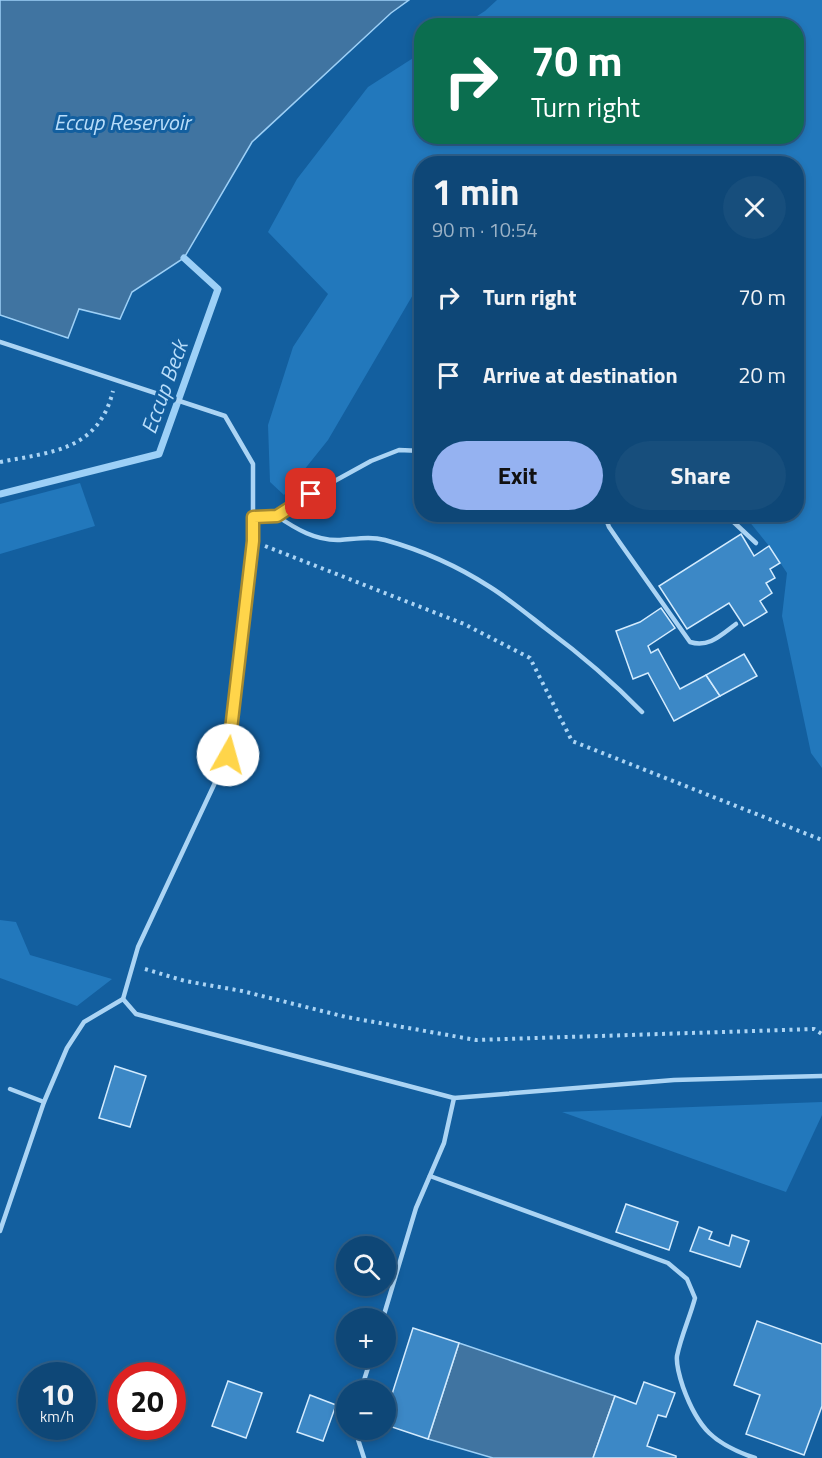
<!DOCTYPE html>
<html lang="en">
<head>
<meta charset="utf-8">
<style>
	:root { --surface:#0e4777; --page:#174e7c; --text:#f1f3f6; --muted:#9bb2c6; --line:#2e5f89; --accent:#95b2f1 }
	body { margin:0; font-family:"Titillium Web",sans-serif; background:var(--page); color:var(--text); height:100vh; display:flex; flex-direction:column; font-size:22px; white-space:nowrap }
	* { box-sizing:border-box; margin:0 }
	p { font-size:20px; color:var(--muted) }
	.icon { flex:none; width:33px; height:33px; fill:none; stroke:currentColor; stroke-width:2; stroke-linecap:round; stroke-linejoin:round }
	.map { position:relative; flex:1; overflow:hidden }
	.side { position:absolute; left:414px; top:156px; width:390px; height:366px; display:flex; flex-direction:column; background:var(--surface); border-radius:24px; box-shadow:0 3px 9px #0003,0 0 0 2px var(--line) }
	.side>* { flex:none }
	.hud { position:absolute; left:414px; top:18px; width:390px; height:126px; border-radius:24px; box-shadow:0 3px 9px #0003,0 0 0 2px var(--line); background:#0b6e4f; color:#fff; overflow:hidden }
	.buttons { position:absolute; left:336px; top:1236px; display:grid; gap:12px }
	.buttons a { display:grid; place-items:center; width:60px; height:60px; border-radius:50%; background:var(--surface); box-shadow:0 3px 9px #0003,0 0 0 2px var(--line); font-size:30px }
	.speed { position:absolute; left:18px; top:1362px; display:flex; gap:12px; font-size:30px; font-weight:700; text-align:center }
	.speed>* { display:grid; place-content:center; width:78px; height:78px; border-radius:50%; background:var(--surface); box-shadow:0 3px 9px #0003,0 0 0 2px var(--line); line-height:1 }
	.speed small { font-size:15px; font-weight:400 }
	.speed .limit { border:9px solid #d22; background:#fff; color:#111 }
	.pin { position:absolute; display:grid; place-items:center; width:51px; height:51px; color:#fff; margin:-26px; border-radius:12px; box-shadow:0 3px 9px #0006 }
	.me { position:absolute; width:66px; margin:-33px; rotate:7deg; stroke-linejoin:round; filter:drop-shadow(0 0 4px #0008) }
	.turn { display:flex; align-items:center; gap:21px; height:126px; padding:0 18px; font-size:27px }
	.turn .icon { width:78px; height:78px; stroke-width:2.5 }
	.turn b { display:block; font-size:42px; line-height:51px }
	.round { display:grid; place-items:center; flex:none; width:63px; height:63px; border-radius:32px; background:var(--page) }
	.summary { display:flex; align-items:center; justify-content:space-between; height:102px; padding:0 18px }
	h1 { font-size:36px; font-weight:700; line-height:45px }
	.action { display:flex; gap:12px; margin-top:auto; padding:12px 18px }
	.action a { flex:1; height:69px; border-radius:36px; background:var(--accent); color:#111; font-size:24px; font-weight:700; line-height:69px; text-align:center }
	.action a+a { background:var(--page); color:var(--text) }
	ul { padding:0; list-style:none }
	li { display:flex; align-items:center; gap:18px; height:78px; padding:0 18px }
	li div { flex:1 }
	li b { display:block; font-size:22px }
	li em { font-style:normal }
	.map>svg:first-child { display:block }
	.green { fill:#2278bc }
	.water { fill:#4074a1; stroke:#9dd0f7; stroke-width:1.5 }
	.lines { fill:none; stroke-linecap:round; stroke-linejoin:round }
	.stream { stroke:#9dd0f7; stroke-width:7 }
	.building { fill:#3c88c6; stroke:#d3ebfe; stroke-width:1.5 }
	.path { stroke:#abd4f4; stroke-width:4; stroke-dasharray:3 4.5; stroke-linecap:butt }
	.lane { stroke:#abd4f4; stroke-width:4.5 }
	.route-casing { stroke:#a68a30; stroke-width:15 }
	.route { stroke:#ffd54a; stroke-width:10 }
	.labels { text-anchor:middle; stroke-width:6; stroke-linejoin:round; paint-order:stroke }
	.water-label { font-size:22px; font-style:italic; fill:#b8ddfa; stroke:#135f9f }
</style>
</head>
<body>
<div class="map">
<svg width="822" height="1458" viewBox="0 0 822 1458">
	<rect width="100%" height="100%" fill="#135f9f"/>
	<g class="green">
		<polygon points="497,0 822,0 822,768 811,753 782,616 787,573 769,546 744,515 796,514 796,164 422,164 421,281 328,440 284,495 270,482 268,425 293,347 328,294 268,232 297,179 368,87 421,53 422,136 796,136 796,26 463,25 485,11"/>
		<polygon points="80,483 95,526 0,554 0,504"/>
		<polygon points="0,920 16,922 30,955 112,979 77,1006 0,978"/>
		<polygon points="822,1102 822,1115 786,1192 562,1112"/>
	</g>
	<g class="water">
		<polygon points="0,0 409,0 391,13 252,142 184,258 132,292 120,319 79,309 68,338 0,315"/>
		<polygon points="459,1343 615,1396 593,1458 493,1458 428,1439"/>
	</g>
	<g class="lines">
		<polyline class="stream" points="0,494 159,454 218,289 184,258"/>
	</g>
	<g class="building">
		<polygon points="741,534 754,556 769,546 780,563 770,569 775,578 766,583 772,593 760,601 767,612 744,626 729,603 687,629 659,586"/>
		<polygon points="661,608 675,628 648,646 651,653 658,649 680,689 706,675 720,696 674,721 648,673 633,679 616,631 640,622"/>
		<polygon points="744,654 757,676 720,696 706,675"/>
		<polygon points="115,1066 146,1076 130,1127 99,1118"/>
		<polygon points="626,1204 678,1222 669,1250 616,1232"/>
		<polygon points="699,1227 712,1232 709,1239 729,1246 732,1235 749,1241 740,1267 690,1251"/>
		<polygon points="757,1321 822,1344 822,1406 804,1455 746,1434 760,1395 734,1385"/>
		<polygon points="413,1328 459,1343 428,1439 386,1425 386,1413"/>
		<polygon points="228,1381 262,1393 246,1438 212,1426"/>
		<polygon points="644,1382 675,1393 666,1417 658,1415 647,1446 676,1456 676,1458 593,1458 615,1396 636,1404"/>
		<polygon points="310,1395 336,1405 323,1441 297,1432"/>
	</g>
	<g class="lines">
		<g class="path">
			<path d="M 0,462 C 51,452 98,451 113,391"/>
			<polyline points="265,546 464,624 530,658 572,741 822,840"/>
			<polyline points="145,969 185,981 242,991 346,1017 476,1040 814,1029 822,1034"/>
		</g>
		<g class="lane">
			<polyline points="0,342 225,416 253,464 253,541 228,755 138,947 123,999 136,1014 454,1098 674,1080 822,1076"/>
			<path d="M 604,514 L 609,527 L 620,543 L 690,642 C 709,648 721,635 736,624"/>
			<polyline points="725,514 756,543"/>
			<path d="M 277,516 C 296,529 316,541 340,540 C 356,539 370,536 385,540 C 421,550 459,567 490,587 C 509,599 527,614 545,628 C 580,654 612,681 642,712"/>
			<polyline points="253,517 277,516 291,505 371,461 399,450 422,451"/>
			<polyline points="10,1089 44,1102"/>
			<path d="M 430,1176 L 668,1263 L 687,1279 L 695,1298 C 690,1317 681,1336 677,1356 C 676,1365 680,1378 683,1387 C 698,1429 714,1444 755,1458"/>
			<polyline points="0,1231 44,1102 67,1048 84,1022 123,999"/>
			<polyline points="383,1318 416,1208 444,1143 454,1098"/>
			<polyline points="361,1390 371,1358"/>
			<polyline points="355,1430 364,1458"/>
		</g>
	</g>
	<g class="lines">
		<defs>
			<polyline id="route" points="228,755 253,541 253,517 277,516 311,494"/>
		</defs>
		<use href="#route" class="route-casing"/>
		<use href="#route" class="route"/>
	</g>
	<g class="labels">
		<g class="water-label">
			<text x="122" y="130">Eccup Reservoir</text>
			<text transform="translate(164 387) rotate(-70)" y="8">Eccup Beck</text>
		</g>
	</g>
</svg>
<div class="buttons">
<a><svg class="icon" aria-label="search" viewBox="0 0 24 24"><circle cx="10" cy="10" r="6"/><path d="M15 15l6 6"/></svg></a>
<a>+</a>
<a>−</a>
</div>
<div class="speed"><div>10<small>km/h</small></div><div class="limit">20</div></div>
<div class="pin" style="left:311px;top:494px;background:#d93025"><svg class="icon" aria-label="arrive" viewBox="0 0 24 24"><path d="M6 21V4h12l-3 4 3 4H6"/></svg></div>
<svg class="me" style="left:228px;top:755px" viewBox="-20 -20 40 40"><circle r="19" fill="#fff"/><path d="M0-13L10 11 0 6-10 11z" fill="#ffd54a"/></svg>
<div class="hud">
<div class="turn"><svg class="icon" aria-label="right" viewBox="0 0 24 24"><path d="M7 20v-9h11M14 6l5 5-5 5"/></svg><div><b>70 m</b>Turn right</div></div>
</div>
<section class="side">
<div class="summary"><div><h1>1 min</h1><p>90 m · 10:54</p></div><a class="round"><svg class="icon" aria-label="close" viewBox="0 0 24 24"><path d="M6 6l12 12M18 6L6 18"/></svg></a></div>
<ul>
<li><svg class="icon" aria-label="right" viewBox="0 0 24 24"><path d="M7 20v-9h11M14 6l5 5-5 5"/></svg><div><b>Turn right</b></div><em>70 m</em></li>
<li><svg class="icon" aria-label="arrive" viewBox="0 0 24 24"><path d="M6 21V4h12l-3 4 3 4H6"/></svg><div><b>Arrive at destination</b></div><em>20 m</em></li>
</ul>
<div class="action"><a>Exit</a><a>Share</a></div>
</section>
</div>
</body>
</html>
